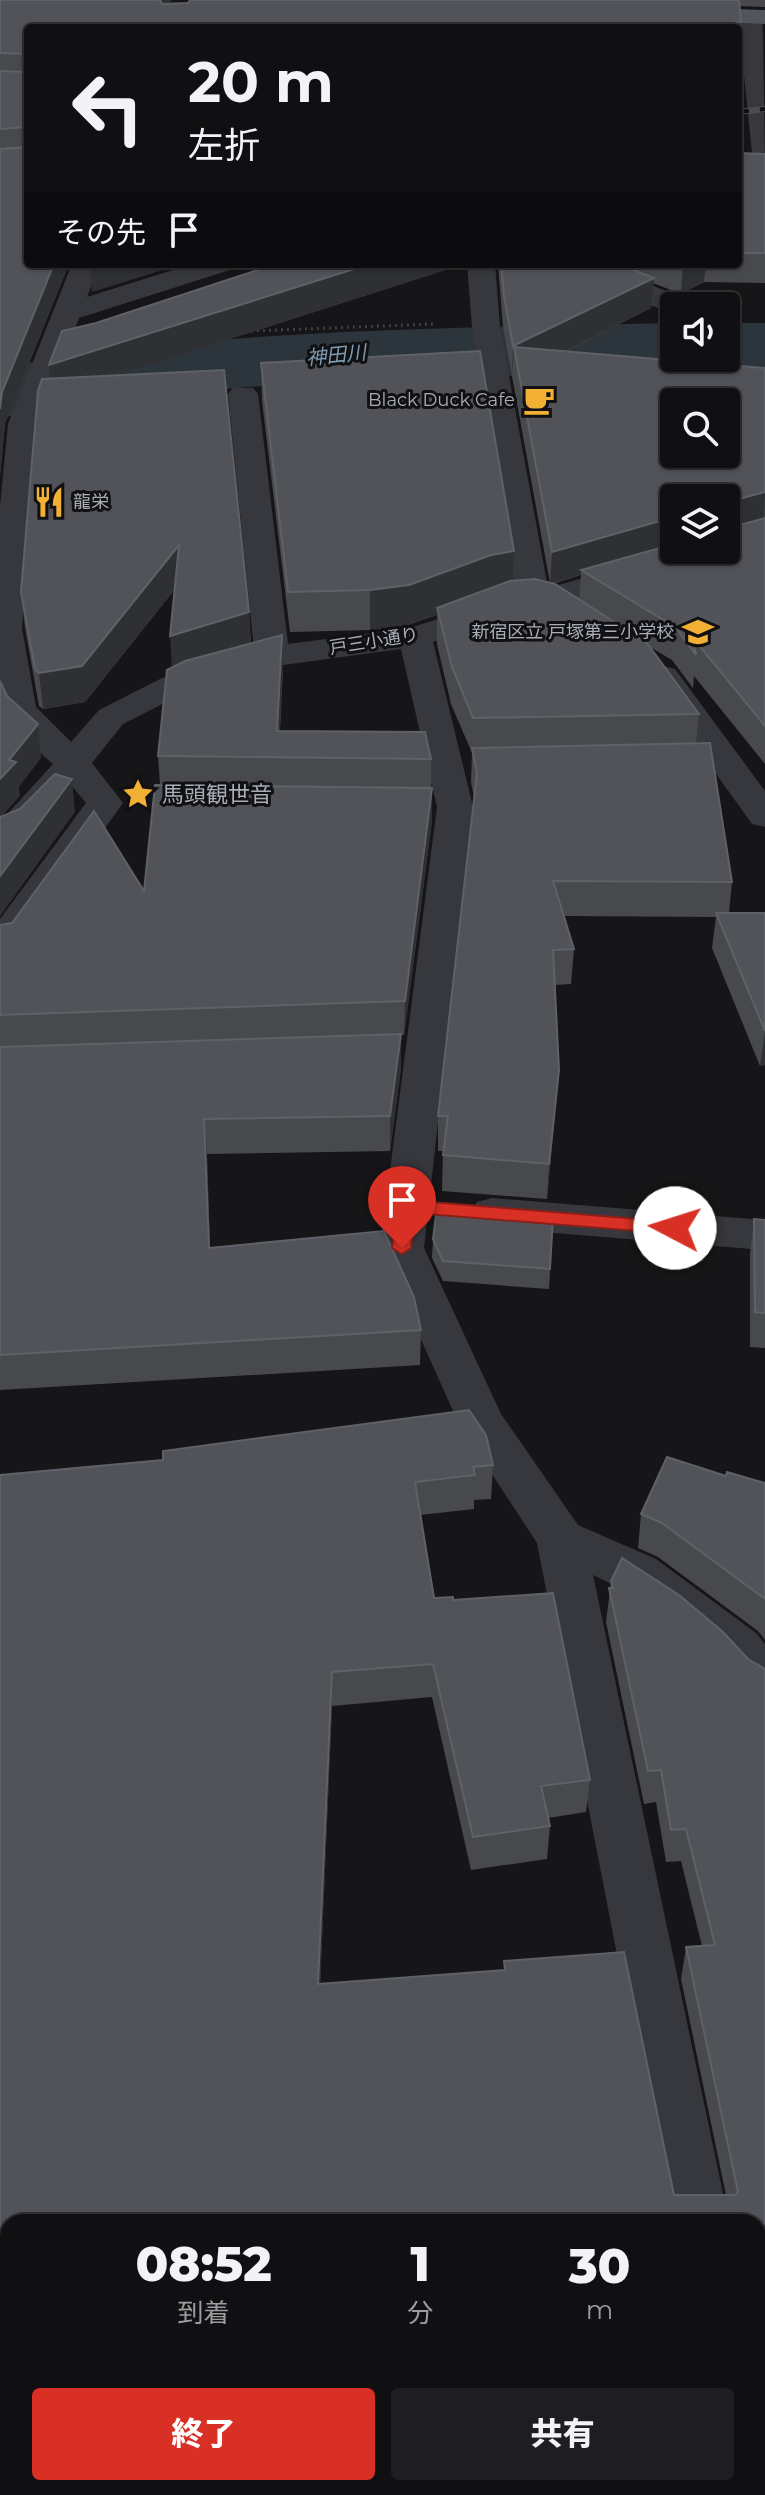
<!DOCTYPE html>
<html lang="ja">
<head>
<meta charset="utf-8">
<style>
	:root { --surface:#101012; --page:#1e1e20; --text:#f1f3f6; --muted:#9c9d9f; --line:#303032; --accent:#d93025 }
	body { margin:0; font-family:Montserrat,"Noto Sans JP",sans-serif; background:var(--page); color:var(--text); height:100vh; display:flex; flex-direction:column; font-size:30px; white-space:nowrap }
	* { box-sizing:border-box; margin:0 }
	p { font-size:26px; color:var(--muted) }
	.icon { flex:none; width:44px; height:44px; fill:none; stroke:currentColor; stroke-width:2; stroke-linecap:round; stroke-linejoin:round }
	.map { position:relative; flex:1; overflow:hidden }
	.sheet { position:absolute; left:0px; top:2214px; width:766px; height:282px; display:flex; flex-direction:column; background:var(--surface); border-radius:24px 24px 0 0; box-shadow:0 2px 6px #0004,0 0 0 2px var(--line) }
	.sheet>* { flex:none }
	.guide { position:absolute; left:24px; top:24px; width:718px; height:244px; border-radius:8px; box-shadow:0 2px 6px #0004,0 0 0 2px var(--line); background:#101012; color:var(--text); overflow:hidden }
	.fabs { position:absolute; left:660px; top:292px; display:grid; gap:16px }
	.fabs a { display:grid; place-items:center; width:80px; height:80px; border-radius:8px; background:var(--surface); box-shadow:0 2px 6px #0004,0 0 0 2px var(--line); font-size:40px }
	.pin { position:absolute; display:grid; place-items:center; width:68px; height:68px; color:#fff; margin:-82px -34px; border-radius:50% 50% 50% 0; rotate:-45deg; box-shadow:0 0 8px #0007 }
	.pin .icon { rotate:45deg }
	.me { position:absolute; width:88px; margin:-44px; rotate:275deg; stroke-linejoin:round; filter:drop-shadow(0 0 6px #0008) }
	.turn { display:flex; align-items:center; gap:28px; height:168px; padding:0 32px; font-size:36px }
	.turn .icon { width:104px; height:104px; stroke-width:2.5 }
	.turn b { display:block; font-size:56px; line-height:68px }
	.then { display:flex; align-items:center; height:76px; padding:0 32px; background:#0003; gap:16px; font-size:30px }
	.eta { display:flex; justify-content:space-evenly; align-items:center; height:136px; text-align:center }
	.eta b { font-size:48px; font-weight:800; line-height:56px }
	.primary-button { display:flex; gap:16px; margin-top:auto; padding:16px 32px }
	.primary-button a { flex:1; height:92px; border-radius:8px; background:var(--accent); color:#fff; font-size:32px; font-weight:800; line-height:92px; text-align:center }
	.primary-button a+a { background:var(--page); color:var(--text) }
	.map>svg:first-child { display:block }
	.water { fill:#2c353c }
	.lines { fill:none; stroke-linecap:round; stroke-linejoin:round }
	.path { stroke:#3d3f44; stroke-width:3; stroke-dasharray:2 4; stroke-linecap:butt }
	.minor { fill:#37383d; fill-rule:evenodd }
	.major { fill:#53555c; fill-rule:evenodd }
	.rail-casing { stroke:#4a4c52; stroke-width:6 }
	.rail { stroke:#111113; stroke-width:4; stroke-dasharray:11; stroke-linecap:butt }
	.wall { fill:#47494d; fill-rule:evenodd }
	.shaded-wall { fill:#2f3033 }
	.building { fill:#525359; stroke:#5f6168; stroke-width:2; fill-rule:evenodd }
	.route { fill:#d93025; stroke:#8d1f18; stroke-width:2 }
	.labels { text-anchor:middle; stroke-width:6; stroke-linejoin:round; paint-order:stroke }
	.far-poi-label { font-size:18px; fill:#a8adb8; stroke:#111113; text-anchor:end }
	.far-street-label { font-size:18px; fill:#a8adb8; stroke:#111113 }
	.far-water-label { font-size:20px; font-style:italic; fill:#7f9bb3; stroke:#111113 }
	.poi-label { font-size:22px; fill:#a8adb8; stroke:#111113; text-anchor:start }
</style>
</head>
<body>
<div class="map">
<svg width="765" height="2495" viewBox="0 0 765 2495">
	<rect width="100%" height="100%" fill="#161618"/>
	<path class="water" d="M 674,323 L 674,358 L 726,358 L 726,323 L 765,323 L 765,376 C 508,374 254,373 0,418 L 0,368 C 223,328 449,328 674,323 Z"/>
	<g class="lines">
		<polyline class="path" points="251,331 434,324"/>
		<g class="minor">
			<polygon points="750,10 762,17 763,34 765,161 752,153 738,17"/>
			<path d="M 72,264 L 100,264 L 87,297 L 192,264 L 234,264 L 230,270 L 79,318 L 38,424 L 22,628 L 36,707 L 71,742 L 99,710 L 162,678 L 254,650 L 228,394 L 233,388 L 253,388 L 258,394 L 288,644 L 410,628 L 444,617 L 456,620 L 461,627 L 456,634 L 433,642 L 473,807 L 424,1248 L 501,1414 L 578,1525 L 656,1559 L 756,1633 L 765,1644 L 765,1702 C 739,1693 738,1680 720,1663 C 689,1633 632,1592 593,1575 L 729,2222 L 669,2222 L 537,1543 L 458,1422 L 380,1248 L 437,807 L 401,649 L 276,666 L 186,692 L 123,724 L 92,763 L 123,803 L 14,955 L 0,958 L 0,919 L 86,803 L 72,786 C 52,811 33,842 0,850 L 0,822 L 53,764 C 34,747 4,726 0,700 L 0,506 L 8,424 Z"/>
			<polygon points="467,264 495,264 500,327 548,588 681,550 726,550 726,543 733,550 728,557 546,609 534,612 522,609 517,602 472,327"/>
			<polygon points="561,264 599,264 688,300 692,306 674,306 674,313 668,312 565,270"/>
			<polygon points="663,666 675,669 765,791 765,827 752,824 646,676 651,669"/>
			<polygon points="492,1198 765,1220 765,1250 492,1228 477,1224 470,1213 477,1202"/>
			<rect x="0" y="2350" width="8" height="64"/>
			<polygon points="758,2463 765,2472 765,2495 707,2495 706,2488 758,2488"/>
		</g>
		<polygon class="major" points="679,7 765,10 765,24 671,19 667,14"/>
		<defs>
			<polyline id="rail" points="738,112 765,109"/>
		</defs>
		<use href="#rail" class="rail-casing"/>
		<use href="#rail" class="rail"/>
	</g>
	<g class="wall">
		<polygon points="0,0 171,0 169,4 188,3 190,0 765,0 765,7 739,6 741,22 738,50 738,28 28,28 28,264 69,264 5,423 0,476"/>
		<path d="M 738,153 L 765,154 L 765,283 L 704,282 L 681,294 L 653,283 L 651,308 L 564,352 L 765,368 L 765,764 L 694,676 L 693,688 L 672,660 L 650,647 L 699,714 L 696,743 L 732,882 L 729,913 L 765,913 L 765,1065 L 760,1066 L 712,948 L 716,917 L 564,916 L 574,949 L 571,984 L 555,985 L 559,1070 L 547,1199 L 442,1191 L 443,1151 L 438,1151 L 438,1116 L 474,798 L 471,782 L 472,753 L 451,704 L 437,644 L 437,615 L 408,625 L 370,630 L 290,632 L 262,401 L 261,363 L 514,551 L 513,581 L 550,583 L 503,327 L 498,264 L 738,264 ZM 674,498 L 726,498 L 726,550 L 674,550 ZM 581,575 L 579,600 L 553,584 Z"/>
		<polygon points="276,264 464,264 117,375 249,612 251,643 283,668 280,731 431,759 432,821 404,1035 401,1035 401,1068 390,1151 207,1154 210,1248 421,1330 420,1365 0,1390 0,925 144,891 160,785 158,756 172,668 175,589 85,702 43,709 39,706 25,628 21,592 50,379 96,323"/>
		<polygon points="553,1217 549,1289 443,1281 432,1258 433,1239"/>
		<polygon points="754,1219 765,1220 765,1348 750,1347 750,1254"/>
		<polygon points="493,1465 491,1499 474,1500 474,1509 420,1515 434,1598 453,1600 590,1780 586,1812 548,1818 550,1826 547,1859 471,1870 432,1697 332,1706 320,1984 504,1970 504,1961 674,2195 726,2195 681,1979 686,1947 702,1946 681,1861 666,1862 656,1802 644,1804 606,1622 611,1581 765,1669 765,2369 764,2363 758,2363 758,2222 8,2222 8,2284 0,2285 0,1475"/>
		<polygon points="726,1476 765,1483 765,1640 758,1631 658,1557 638,1548 641,1514"/>
		<rect x="504" y="2488" width="194" height="7"/>
	</g>
	<g class="shaded-wall">
		<polygon points="160,0 171,0 161,27"/>
		<polygon points="741,22 738,50 738,28 680,28"/>
		<polygon points="54,264 69,264 5,423 0,476 0,409 2,392"/>
		<polygon points="90,264 182,264 92,292"/>
		<polygon points="370,264 464,264 52,396 49,365"/>
		<polygon points="683,264 706,264 704,282 681,294"/>
		<polygon points="654,278 651,308 519,374 514,347 512,377 513,346"/>
		<polygon points="765,492 764,523 726,534 726,518 728,502"/>
		<polygon points="674,517 674,549 581,570 581,575 550,584 552,552"/>
		<polygon points="179,545 181,581 85,702 43,709 39,673"/>
		<polygon points="514,551 513,592 437,608 437,615 408,625 370,630 370,590 491,555"/>
		<polygon points="249,612 251,648 172,672 170,636"/>
		<polygon points="282,635 283,668 278,757 277,731"/>
		<polygon points="38,724 41,758 19,787 20,796 0,818 0,779 9,760"/>
		<polygon points="72,779 75,812 0,916 0,876"/>
		<polygon points="432,788 432,821 404,1035 405,1001"/>
		<polygon points="765,1031 765,1065 760,1066"/>
		<polygon points="401,1034 401,1068 390,1151 390,1116"/>
		<polygon points="559,1070 556,1105 547,1199 549,1164"/>
		<polygon points="204,1119 207,1154 211,1282 209,1248"/>
		<polygon points="332,1672 332,1706 319,2016 318,1984"/>
		<rect x="231" y="2488" width="4" height="7"/>
	</g>
	<g class="building">
		<polygon points="0,0 160,0 162,4 188,3 190,0 739,0 741,22 680,28 28,28 28,264 54,264 2,392 0,409 0,149 27,147 27,127 0,129 0,71 27,72 28,54 0,53"/>
		<polygon points="738,153 765,154 765,253 738,253"/>
		<polygon points="276,264 370,264 49,365 62,331 96,323"/>
		<polygon points="501,264 618,264 654,278 513,346 504,296"/>
		<path d="M 514,347 L 765,368 L 765,492 L 728,502 L 726,515 L 726,498 L 674,498 L 674,517 L 552,552 ZM 674,402 L 726,402 L 726,454 L 674,454 Z"/>
		<polygon points="480,351 514,551 491,555 409,585 370,590 288,592 261,363"/>
		<polygon points="224,370 249,612 170,636 179,545 82,666 39,673 35,669 21,592 38,391 42,379"/>
		<polygon points="765,518 765,726 693,638 696,655 675,627 581,570 674,544 674,550 726,550 726,529"/>
		<polygon points="535,579 555,584 647,643 699,714 473,718 452,667 437,608 510,581"/>
		<polygon points="282,635 277,731 425,732 431,759 158,756 167,670 185,661"/>
		<polygon points="0,681 7,696 38,724 9,760 16,762 0,779"/>
		<polygon points="710,743 732,882 553,881 574,949 553,950 559,1070 549,1164 443,1155 448,1116 438,1116 477,773 472,748"/>
		<polygon points="55,774 72,779 0,876 0,817 20,809"/>
		<polygon points="155,785 432,788 405,1001 0,1015 0,925 12,923 94,811 144,891"/>
		<polygon points="716,913 765,913 765,1031"/>
		<polygon points="401,1034 390,1116 204,1119 209,1248 384,1231 414,1297 421,1330 0,1355 0,1047"/>
		<polygon points="437,1207 553,1217 550,1269 443,1261 433,1239"/>
		<polygon points="754,1219 765,1220 765,1313 755,1312"/>
		<polygon points="469,1410 486,1435 493,1465 473,1467 475,1475 415,1482 434,1598 453,1597 453,1600 553,1593 590,1780 541,1786 550,1826 473,1837 433,1664 332,1672 318,1984 505,1970 504,1961 624,1952 674,2195 735,2195 738,2192 686,1947 715,1945 686,1829 671,1830 661,1770 648,1771 609,1588 613,1588 611,1581 622,1558 679,1595 723,1632 748,1659 765,1669 765,2335 758,2336 758,2222 8,2222 8,2255 0,2255 0,1475 163,1460 163,1451"/>
		<polygon points="667,1457 726,1476 727,1472 765,1483 765,1599 662,1523 641,1514"/>
		<polygon points="0,2393 8,2393 8,2488 231,2488 231,2495 0,2495"/>
		<polygon points="507,2488 698,2488 698,2495 508,2495"/>
	</g>
	<polygon class="route" points="406,1200 675,1222 684,1228 675,1234 415,1213 411,1248 402,1254 392,1248 397,1206"/>
	<defs>
		<symbol id="cafe-bare" viewBox="-9 -9 18 18"><path d="M-5.5-4.5H6V0H3Q3 3.5 0 3.5H-2.5Q-5.5 3.5-5.5 0ZM3-3.2v2h1.7v-2ZM-6 4.5H4V6H-6Z" fill="#f2b134" stroke="#111113" stroke-width="2.5" paint-order="stroke"/></symbol>
		<symbol id="restaurant-bare" viewBox="-9 -9 18 18"><path d="M-5-6h1v4h1v-4h1v4h1v-4h1v5L-1.5 .5V6h-2V.5L-5-1ZM5-6V6H3V1.5H1.5Q1.5-4 5-6Z" fill="#f2b134" stroke="#111113" stroke-width="2.5" paint-order="stroke"/></symbol>
		<symbol id="school-bare" viewBox="-9 -9 18 18"><path d="M0-5L7-2L0 1L-7-2ZM-4 1L0 2.5L4 1V4Q0 6-4 4Z" fill="#f2b134" stroke="#111113" stroke-width="2.5" paint-order="stroke"/></symbol>
		<symbol id="sight-bare" viewBox="-9 -9 18 18"><path d="M0-6L1.8-2.2L6-1.7L2.9 1.2L3.7 5.4L0 3.3L-3.7 5.4L-2.9 1.2L-6-1.7L-1.8-2.2Z" fill="#f2b134" stroke="#111113" stroke-width="2.5" paint-order="stroke"/></symbol>
	</defs>
	<g fill-rule="evenodd">
		<use href="#cafe-bare" x="517" y="378" width="44" height="44"/>
		<use href="#restaurant-bare" x="27" y="480" width="44" height="44"/>
		<use href="#school-bare" x="676" y="610" width="44" height="44"/>
		<use href="#sight-bare" x="116" y="772" width="44" height="44"/>
	</g>
	<g class="labels">
		<g class="far-poi-label">
			<text x="515" y="406">Black Duck Cafe</text>
			<text x="73" y="508" text-anchor="start">龍栄</text>
			<text x="674" y="638">新宿区立 戸塚第三小学校</text>
		</g>
		<g class="far-street-label">
			<text transform="translate(374 641) rotate(-9)" y="6">戸三小通り</text>
		</g>
		<g class="far-water-label">
			<text transform="translate(336 355) rotate(-6)" y="7">神田川</text>
		</g>
		<g class="poi-label">
			<text x="162" y="802">馬頭観世音</text>
		</g>
	</g>
</svg>
<div class="fabs">
<a><svg class="icon" aria-label="sound" viewBox="0 0 24 24"><path d="M4 9h4l5-4v14l-5-4H4zM17 9q2 3 0 6"/></svg></a>
<a><svg class="icon" aria-label="search" viewBox="0 0 24 24"><circle cx="10" cy="10" r="6"/><path d="M15 15l6 6"/></svg></a>
<a><svg class="icon" aria-label="layers" viewBox="0 0 24 24"><path d="M12 4l9 5-9 5-9-5zM3 14l9 5 9-5"/></svg></a>
</div>
<div class="pin" style="left:402px;top:1248px;background:#d93025"><svg class="icon" aria-label="arrive" viewBox="0 0 24 24"><path d="M6 21V4h12l-3 4 3 4H6"/></svg></div>
<svg class="me" style="left:675px;top:1228px" viewBox="-20 -20 40 40"><circle r="19" fill="#fff"/><path d="M0-13L10 11 0 6-10 11z" fill="#d93025"/></svg>
<div class="guide">
<div class="turn"><svg class="icon" aria-label="left" viewBox="0 0 24 24"><path d="M17 20v-9H6M10 6l-5 5 5 5"/></svg><div><b>20 m</b>左折</div></div>
<div class="then">その先<svg class="icon" aria-label="arrive" viewBox="0 0 24 24"><path d="M6 21V4h12l-3 4 3 4H6"/></svg></div>
</div>
<section class="sheet">
<div class="eta">
<div><b>08:52</b><p>到着</p></div>
<div><b>1</b><p>分</p></div>
<div><b>30</b><p>m</p></div>
</div>
<div class="primary-button"><a>終了</a><a>共有</a></div>
</section>
</div>
</body>
</html>
